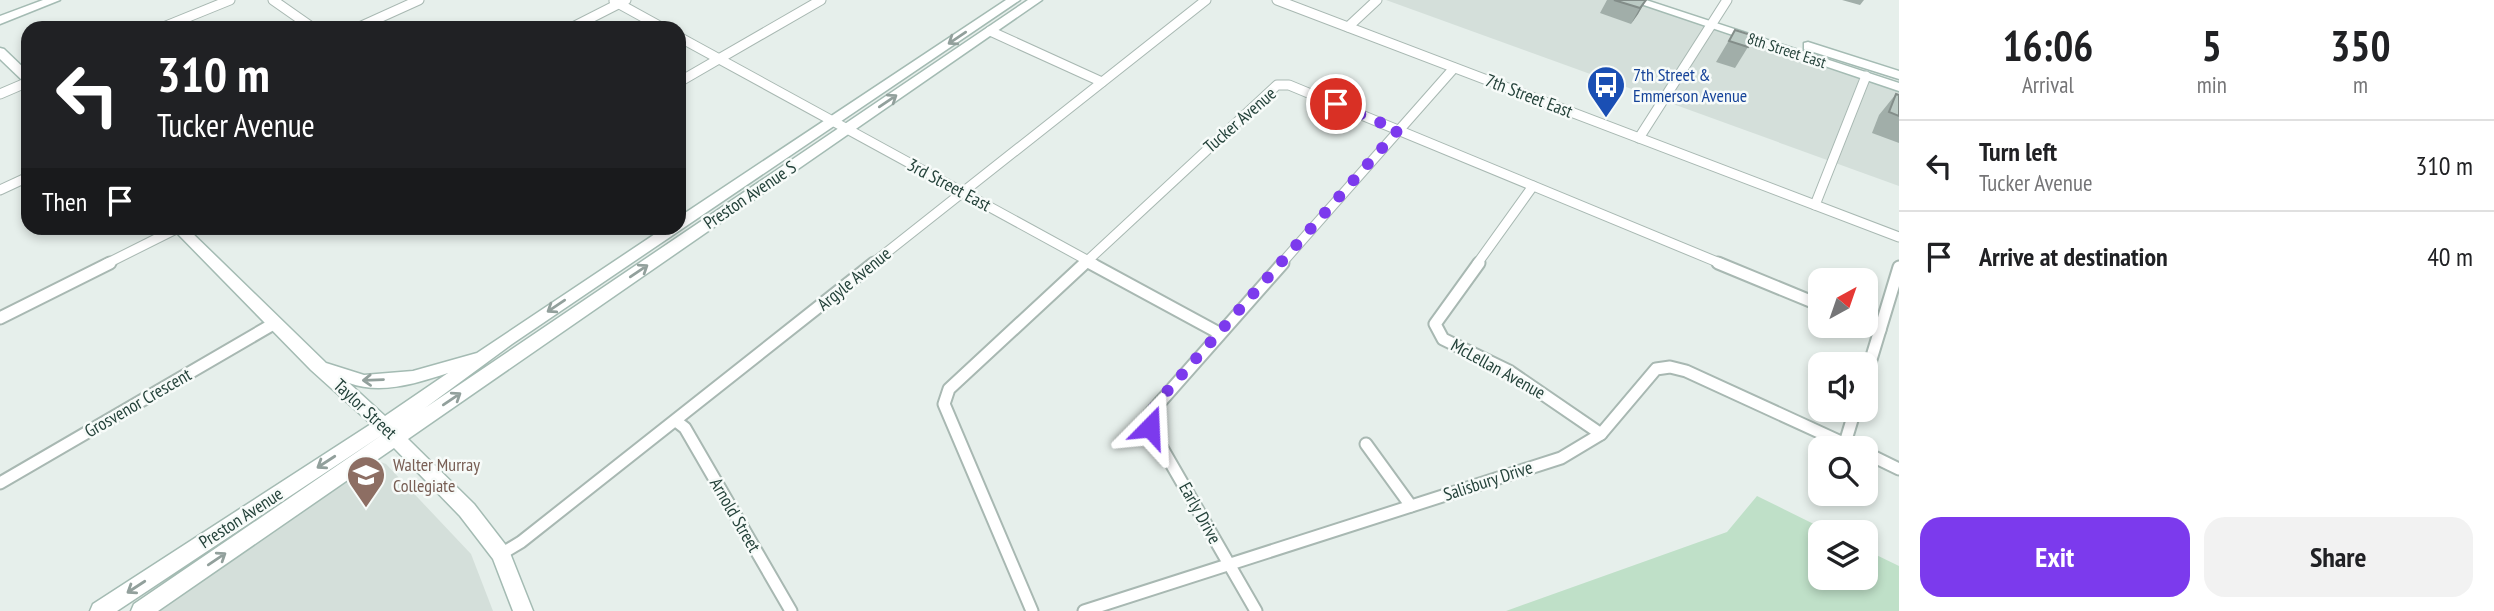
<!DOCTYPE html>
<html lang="en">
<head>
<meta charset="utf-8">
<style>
	:root { --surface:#fff; --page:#f2f2f2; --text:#202124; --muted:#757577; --line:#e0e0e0; --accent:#7c3aed }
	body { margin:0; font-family:"PT Sans Narrow",sans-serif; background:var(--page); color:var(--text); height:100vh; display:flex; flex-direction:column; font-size:26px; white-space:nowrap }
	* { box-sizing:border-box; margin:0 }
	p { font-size:23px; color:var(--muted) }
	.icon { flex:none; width:38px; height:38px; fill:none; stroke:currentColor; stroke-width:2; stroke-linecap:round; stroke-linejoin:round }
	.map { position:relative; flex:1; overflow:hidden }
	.panel { display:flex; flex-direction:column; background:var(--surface); width:595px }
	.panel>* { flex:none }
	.guide { position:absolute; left:21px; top:21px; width:665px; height:214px; border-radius:21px; box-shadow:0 4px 10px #0003; background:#202124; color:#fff; overflow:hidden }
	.needle { width:46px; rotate:40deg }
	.controls { position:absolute; left:1808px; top:268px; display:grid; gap:14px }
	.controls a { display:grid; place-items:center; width:70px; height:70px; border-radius:14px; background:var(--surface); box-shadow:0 4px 10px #0003; font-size:35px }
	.pin { position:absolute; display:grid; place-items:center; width:60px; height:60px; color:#fff; margin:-30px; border:4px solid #fff; border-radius:50%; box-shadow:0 2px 7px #0007 }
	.me { position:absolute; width:77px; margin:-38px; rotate:21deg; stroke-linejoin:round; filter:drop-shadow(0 0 5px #0008) }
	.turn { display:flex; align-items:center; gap:24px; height:147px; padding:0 21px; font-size:32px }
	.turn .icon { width:91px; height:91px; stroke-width:2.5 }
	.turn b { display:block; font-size:49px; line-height:60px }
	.then { display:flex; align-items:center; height:66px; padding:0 21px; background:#0003; gap:14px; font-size:26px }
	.eta { display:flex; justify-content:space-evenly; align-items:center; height:119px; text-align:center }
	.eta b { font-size:42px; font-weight:600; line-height:49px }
	.action { display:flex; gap:14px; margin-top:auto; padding:14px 21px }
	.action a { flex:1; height:80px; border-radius:21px; background:var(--accent); color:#fff; font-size:28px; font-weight:600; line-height:80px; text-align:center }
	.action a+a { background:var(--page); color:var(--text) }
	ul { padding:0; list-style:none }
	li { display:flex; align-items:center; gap:21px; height:91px; padding:0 21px; border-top:2px solid var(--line) }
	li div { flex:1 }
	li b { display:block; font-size:26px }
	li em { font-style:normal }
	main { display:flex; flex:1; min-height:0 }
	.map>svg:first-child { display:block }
	.built { fill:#d4dfda }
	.green { fill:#bfe0c8 }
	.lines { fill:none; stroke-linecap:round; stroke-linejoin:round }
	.street-far1-casing { stroke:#a8b8b2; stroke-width:11 }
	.street-casing { stroke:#a8b8b2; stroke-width:15 }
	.secondary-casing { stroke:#a4bbb3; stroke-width:3 }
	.street-far1 { stroke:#fff; stroke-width:9 }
	.street { stroke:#fff; stroke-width:11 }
	.secondary { fill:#fff; fill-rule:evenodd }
	.wall { fill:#a1aea9 }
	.shaded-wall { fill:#838d89 }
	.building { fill:#bbcac4; stroke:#838d89; stroke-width:2 }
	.oneway { stroke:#92a09c }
	.route { stroke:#7c3aed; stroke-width:12; stroke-dasharray:0 21.6 }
	.labels { text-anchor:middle; stroke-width:5; stroke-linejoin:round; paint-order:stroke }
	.far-street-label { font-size:16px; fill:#24423a; stroke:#f7fbf9 }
	.transit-label { font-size:18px; fill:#164399; stroke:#f7fbf9; text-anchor:start }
	.street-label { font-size:18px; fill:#24423a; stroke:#f7fbf9 }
	.education-label { font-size:18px; fill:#785e54; stroke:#f7fbf9; text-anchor:start }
</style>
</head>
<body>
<main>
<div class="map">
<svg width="1899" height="611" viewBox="0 0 1899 611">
	<rect width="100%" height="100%" fill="#e6efeb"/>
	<g class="built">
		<polygon points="1386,0 1635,0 1899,87 1899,186"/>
		<polygon points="381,462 386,464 471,554 493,611 158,611 368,465"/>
	</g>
	<polygon class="green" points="1757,496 1830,532 1820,532 1820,578 1866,578 1866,550 1899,566 1899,611 1506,611 1727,532"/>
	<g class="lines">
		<defs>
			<g id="street-far1">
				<polyline points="273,0 313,28"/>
				<polyline points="1277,0 1899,237"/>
				<polyline points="614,1 663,28"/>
				<polyline points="1348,27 1377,0"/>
				<polyline points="161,28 230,0"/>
				<polyline points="357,28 419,0"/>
				<polyline points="571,28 626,0"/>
				<polyline points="990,31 1102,82"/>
				<polyline points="679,37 1094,264"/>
				<polyline points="679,82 821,0"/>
				<polyline points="0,94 28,82"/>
				<polyline points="1639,138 1727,0"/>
				<polyline points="0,190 28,177"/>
				<polyline points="1815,205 1866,76"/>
				<polyline points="106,264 178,228"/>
				<polyline points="872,264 1206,0"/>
				<polyline points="1084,264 1277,85 1289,85 1722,264"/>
				<polyline points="1281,264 1454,68"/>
				<polyline points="1477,264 1533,186"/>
			</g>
			<g id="street">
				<polyline points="1090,263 1219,333"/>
				<polyline points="1479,263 1435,324 1443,339 1509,371 1601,434"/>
				<polyline points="1718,263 1820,305"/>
				<polyline points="0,318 110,263"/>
				<polyline points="1866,324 1880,330"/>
				<polyline points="1866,376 1899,267"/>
				<polyline points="676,421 685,428 791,611"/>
				<polyline points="1845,443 1855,410"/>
				<polyline points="1366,444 1411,506"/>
				<polyline points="1866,453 1899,469"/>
				<polyline points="0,483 275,323"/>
				<polyline points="501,554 521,542 874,263"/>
				<polyline points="1032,611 944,404 949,389 1085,263"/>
				<polyline points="1084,611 1561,458 1601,434 1656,369 1670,367 1686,371 1854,448"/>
				<polyline points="1256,611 1150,427 1148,416 1283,263"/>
			</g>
			<g id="secondary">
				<polygon points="43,0 60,0 0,24 0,16"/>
				<path d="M 1006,0 L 1020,0 L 512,344 L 425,408 L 1028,0 L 1042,0 L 408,439 L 474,504 L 508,548 L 533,611 L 513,611 L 493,559 L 460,516 L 394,448 L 158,611 L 131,611 L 134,604 L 382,435 L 117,611 L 90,611 L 93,604 L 371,424 L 311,370 L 172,228 L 187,228 L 326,363 L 364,375 L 413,371 L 477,353 L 664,228 L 679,228 L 679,217 ZM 448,373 L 385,416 L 349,383 C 381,395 417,383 448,373 Z"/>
				<polygon points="1629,0 1646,0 1899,83 1899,91"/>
				<polygon points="1808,42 1899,71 1899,79 1804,49 1804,43"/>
				<polygon points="0,48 4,49 28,72 28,83 24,82 0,59"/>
			</g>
		</defs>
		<use href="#street-far1" class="street-far1-casing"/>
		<use href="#street" class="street-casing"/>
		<use href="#secondary" class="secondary-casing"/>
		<use href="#street-far1" class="street-far1"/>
		<use href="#street" class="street"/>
		<use href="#secondary" class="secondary"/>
	</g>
	<g class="wall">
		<polygon points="1607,0 1646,0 1638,14 1631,24 1600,13"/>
		<polygon points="1842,0 1864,0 1860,5"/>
		<polygon points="1735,30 1748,47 1735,68 1716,62"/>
		<polygon points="1896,94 1899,95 1899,143 1872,133 1879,115"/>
	</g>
	<polygon class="shaded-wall" points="1646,0 1638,14 1631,24 1640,8"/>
	<g class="building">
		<polygon points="1614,0 1646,0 1640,8"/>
		<polygon points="1735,30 1754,36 1748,47 1729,41"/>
		<polygon points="1896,94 1899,95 1899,116 1889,112"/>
	</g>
	<defs><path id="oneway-shaft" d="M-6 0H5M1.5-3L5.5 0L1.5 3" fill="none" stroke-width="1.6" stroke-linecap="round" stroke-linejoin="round" transform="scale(1.75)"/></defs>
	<g class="oneway">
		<use href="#oneway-shaft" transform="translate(957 38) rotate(146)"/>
		<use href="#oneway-shaft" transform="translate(888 101) rotate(-34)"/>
		<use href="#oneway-shaft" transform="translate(639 271) rotate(-34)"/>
		<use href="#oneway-shaft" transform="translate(556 306) rotate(146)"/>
		<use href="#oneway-shaft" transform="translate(373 380) rotate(178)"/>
		<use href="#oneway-shaft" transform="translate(452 399) rotate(-34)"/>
		<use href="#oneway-shaft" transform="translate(326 462) rotate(147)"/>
		<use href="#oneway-shaft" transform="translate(217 559) rotate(-34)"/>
		<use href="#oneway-shaft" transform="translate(136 587) rotate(147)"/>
	</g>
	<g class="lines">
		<polyline class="route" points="1150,427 1148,416 1163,396 1398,130 1336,104"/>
	</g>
	<defs>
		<symbol id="bus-pin" viewBox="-11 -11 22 30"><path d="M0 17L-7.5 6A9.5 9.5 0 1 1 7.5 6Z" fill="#1a4fb4" stroke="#f7fbf9"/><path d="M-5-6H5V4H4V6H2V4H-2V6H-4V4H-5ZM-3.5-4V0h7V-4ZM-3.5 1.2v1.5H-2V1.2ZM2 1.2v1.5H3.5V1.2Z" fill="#fff"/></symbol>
		<symbol id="school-pin" viewBox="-11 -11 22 30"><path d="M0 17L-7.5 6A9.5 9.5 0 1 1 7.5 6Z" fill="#8d6e63" stroke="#f7fbf9"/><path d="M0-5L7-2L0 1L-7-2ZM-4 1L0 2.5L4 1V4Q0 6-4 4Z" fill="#fff"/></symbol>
	</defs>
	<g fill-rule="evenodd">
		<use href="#bus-pin" x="1584" y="63" width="44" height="60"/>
		<use href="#school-pin" x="344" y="453" width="44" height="60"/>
	</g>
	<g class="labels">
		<g class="far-street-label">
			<text transform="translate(1787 50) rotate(18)" y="6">8th Street East</text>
		</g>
		<g class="transit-label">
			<text x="1633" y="81">7th Street &amp;<tspan x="1633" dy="21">Emmerson Avenue</tspan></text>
		</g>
		<g class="street-label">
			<text transform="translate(1529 96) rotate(21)" y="6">7th Street East</text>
			<text transform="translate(1240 120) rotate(-41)" y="6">Tucker Avenue</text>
			<text transform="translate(949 185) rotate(28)" y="6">3rd Street East</text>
			<text transform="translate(750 195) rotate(-34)" y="6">Preston Avenue S</text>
			<text transform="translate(854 279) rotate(-39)" y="6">Argyle Avenue</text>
			<text transform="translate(1498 369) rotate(29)" y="6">McLellan Avenue</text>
			<text transform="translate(138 403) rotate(-30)" y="6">Grosvenor Crescent</text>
			<text transform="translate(365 409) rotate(43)" y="6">Taylor Street</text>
			<text transform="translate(1488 481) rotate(-18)" y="6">Salisbury Drive</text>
			<text transform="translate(1200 513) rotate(61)" y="6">Early Drive</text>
			<text transform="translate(735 515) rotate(60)" y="6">Arnold Street</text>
			<text transform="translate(241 518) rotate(-33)" y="6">Preston Avenue</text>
		</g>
		<g class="education-label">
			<text x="393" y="471">Walter Murray<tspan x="393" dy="21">Collegiate</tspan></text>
		</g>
	</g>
</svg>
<div class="controls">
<a><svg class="needle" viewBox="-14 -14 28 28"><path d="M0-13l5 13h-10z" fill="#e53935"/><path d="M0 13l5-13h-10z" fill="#757577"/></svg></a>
<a><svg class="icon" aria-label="sound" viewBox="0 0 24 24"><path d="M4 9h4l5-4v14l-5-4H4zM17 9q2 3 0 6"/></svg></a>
<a><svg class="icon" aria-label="search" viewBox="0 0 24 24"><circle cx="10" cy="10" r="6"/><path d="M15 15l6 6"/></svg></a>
<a><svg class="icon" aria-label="layers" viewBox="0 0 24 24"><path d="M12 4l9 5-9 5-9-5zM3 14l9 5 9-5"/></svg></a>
</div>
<div class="pin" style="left:1336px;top:104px;background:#d93025"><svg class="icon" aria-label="arrive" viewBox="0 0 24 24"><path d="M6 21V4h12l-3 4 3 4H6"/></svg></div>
<svg class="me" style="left:1150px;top:427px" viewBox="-20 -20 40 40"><path d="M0-17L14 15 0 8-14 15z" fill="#7c3aed" stroke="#fff" stroke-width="4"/></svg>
<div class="guide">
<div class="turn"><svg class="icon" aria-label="left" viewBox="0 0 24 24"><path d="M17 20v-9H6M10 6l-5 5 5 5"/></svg><div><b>310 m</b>Tucker Avenue</div></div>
<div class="then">Then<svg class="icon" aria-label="arrive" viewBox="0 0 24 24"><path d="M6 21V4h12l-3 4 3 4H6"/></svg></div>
</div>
</div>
<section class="panel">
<div class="eta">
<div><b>16:06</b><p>Arrival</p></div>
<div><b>5</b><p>min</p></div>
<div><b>350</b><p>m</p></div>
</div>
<ul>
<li><svg class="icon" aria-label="left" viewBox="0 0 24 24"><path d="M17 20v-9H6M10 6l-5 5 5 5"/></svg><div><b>Turn left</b><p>Tucker Avenue</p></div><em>310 m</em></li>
<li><svg class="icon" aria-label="arrive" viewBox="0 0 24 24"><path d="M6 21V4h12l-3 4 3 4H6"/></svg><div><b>Arrive at destination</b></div><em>40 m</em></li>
</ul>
<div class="action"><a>Exit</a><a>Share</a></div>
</section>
</main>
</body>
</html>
